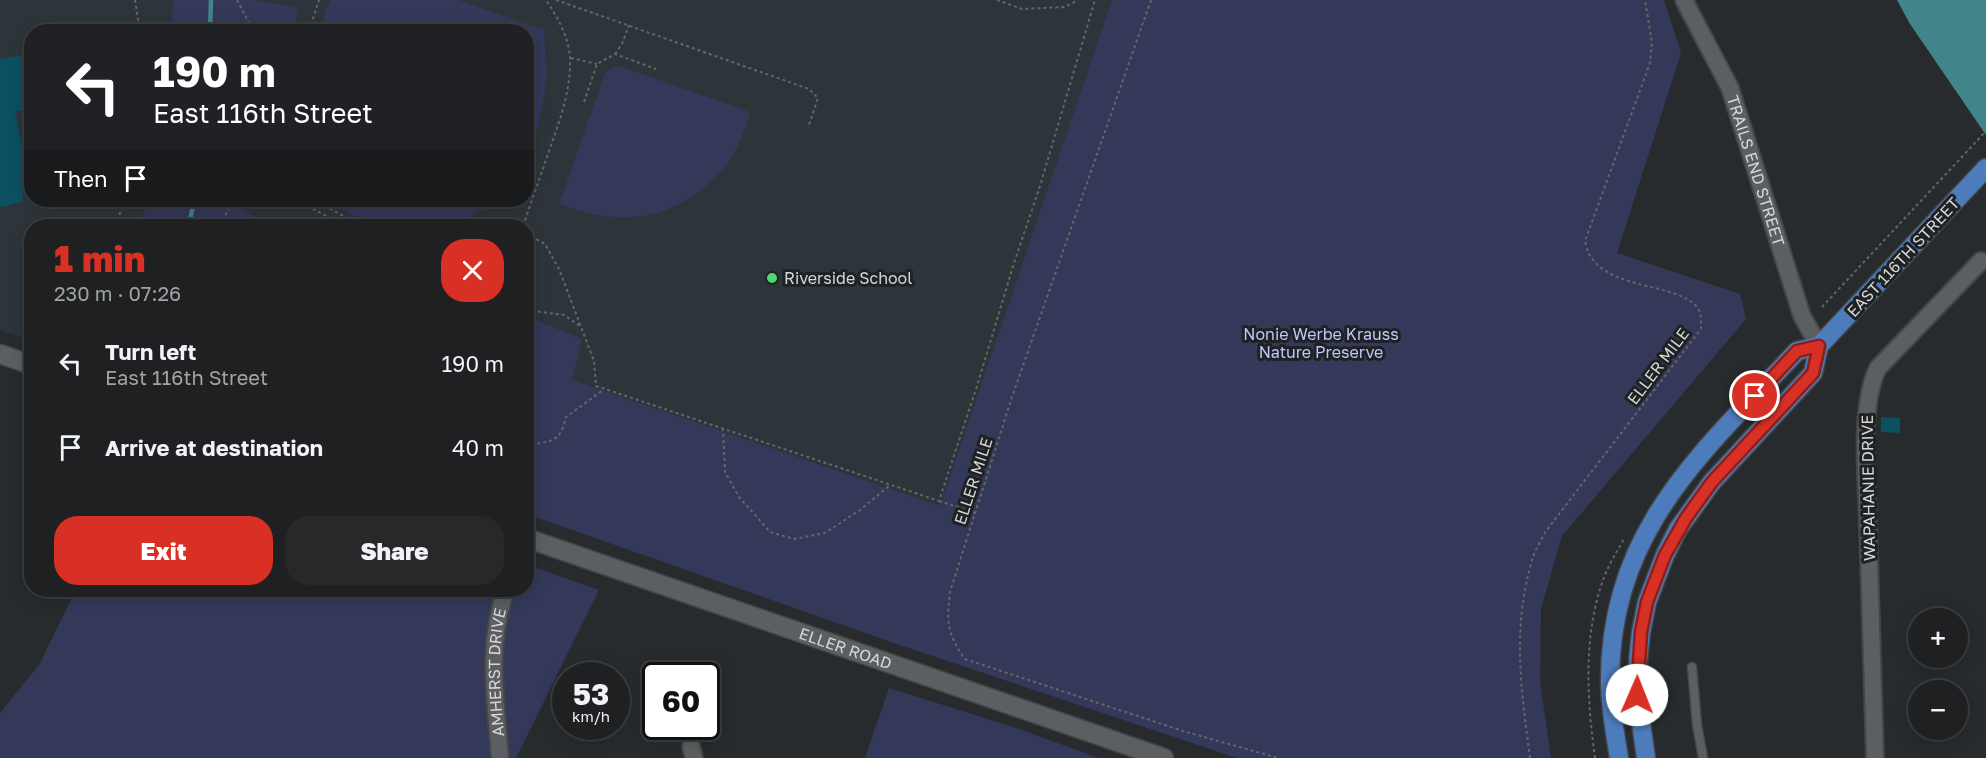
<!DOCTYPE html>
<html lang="en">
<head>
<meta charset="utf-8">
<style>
	:root { --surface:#1e2022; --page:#26282a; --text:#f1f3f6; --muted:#a1a3a5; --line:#3c3e40; --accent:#d93025 }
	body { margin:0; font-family:"Golos Text",sans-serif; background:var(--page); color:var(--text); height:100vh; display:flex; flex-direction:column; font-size:22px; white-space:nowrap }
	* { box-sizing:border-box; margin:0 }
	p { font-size:20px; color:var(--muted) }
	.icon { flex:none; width:33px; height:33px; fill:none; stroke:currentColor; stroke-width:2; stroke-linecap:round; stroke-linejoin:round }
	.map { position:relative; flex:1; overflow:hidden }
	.drawer { position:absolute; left:24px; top:219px; width:510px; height:378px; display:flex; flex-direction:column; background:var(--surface); border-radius:24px; box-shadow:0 3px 15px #0003,0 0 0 2px var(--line) }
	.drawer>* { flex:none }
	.top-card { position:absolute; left:24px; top:24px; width:510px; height:183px; border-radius:24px; box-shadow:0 3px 15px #0003,0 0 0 2px var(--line); background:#202124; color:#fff; overflow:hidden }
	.buttons { position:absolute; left:1908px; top:608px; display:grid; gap:12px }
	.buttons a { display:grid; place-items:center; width:60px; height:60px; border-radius:50%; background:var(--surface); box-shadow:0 3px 15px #0003,0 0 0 2px var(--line); font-size:30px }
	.speed { position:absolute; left:552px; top:662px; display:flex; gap:12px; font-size:30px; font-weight:700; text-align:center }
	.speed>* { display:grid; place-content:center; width:78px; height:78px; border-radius:50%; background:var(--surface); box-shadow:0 3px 15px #0003,0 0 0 2px var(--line); line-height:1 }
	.speed small { font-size:15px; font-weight:400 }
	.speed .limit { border:3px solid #111; border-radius:9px; background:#fff; color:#111 }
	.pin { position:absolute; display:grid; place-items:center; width:51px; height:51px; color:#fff; margin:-26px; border:3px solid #fff; border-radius:50%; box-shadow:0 2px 6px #0007 }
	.me { position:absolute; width:66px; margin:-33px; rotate:1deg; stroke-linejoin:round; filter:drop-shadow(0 0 4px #0008) }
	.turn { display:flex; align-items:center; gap:21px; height:126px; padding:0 30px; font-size:27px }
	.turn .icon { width:78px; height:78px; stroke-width:2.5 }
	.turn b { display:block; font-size:42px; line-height:51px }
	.then { display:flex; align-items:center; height:57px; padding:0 30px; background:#0003; gap:12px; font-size:22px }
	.round { display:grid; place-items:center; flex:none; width:63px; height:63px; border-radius:24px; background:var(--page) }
	.overview { display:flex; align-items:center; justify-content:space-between; height:102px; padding:0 30px }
	h1 { font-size:36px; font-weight:800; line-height:45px; color:var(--accent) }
	.primary-button { display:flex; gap:12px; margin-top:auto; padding:12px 30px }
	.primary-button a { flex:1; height:69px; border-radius:24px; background:var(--accent); color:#fff; font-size:24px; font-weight:800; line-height:69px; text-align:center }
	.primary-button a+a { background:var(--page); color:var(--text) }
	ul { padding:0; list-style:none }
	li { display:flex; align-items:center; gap:18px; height:84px; padding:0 30px }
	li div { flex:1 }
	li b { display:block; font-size:22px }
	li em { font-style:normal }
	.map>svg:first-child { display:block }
	.built { fill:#2d353b; fill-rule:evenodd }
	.green { fill:#34395a }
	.water { fill:#41848a }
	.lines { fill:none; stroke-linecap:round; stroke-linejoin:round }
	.stream { stroke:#41848a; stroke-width:4.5 }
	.building { fill:#0c5062 }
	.lane-casing { stroke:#444648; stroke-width:11 }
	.street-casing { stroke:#444648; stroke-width:20 }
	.secondary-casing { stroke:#444648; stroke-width:21 }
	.primary-casing { stroke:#444648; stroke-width:21 }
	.path { stroke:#646668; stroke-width:2; stroke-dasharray:3 3; stroke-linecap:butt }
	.lane { stroke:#5c5f61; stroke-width:8 }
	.street { stroke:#5c5f61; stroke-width:16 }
	.secondary { stroke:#5c5f61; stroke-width:18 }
	.primary { stroke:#4d7cbd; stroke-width:18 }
	.route-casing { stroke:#8d1f18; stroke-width:15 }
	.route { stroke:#d93025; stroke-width:10 }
	.poi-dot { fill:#51d674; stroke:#1f2123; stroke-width:2 }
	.labels { text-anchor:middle; stroke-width:6; stroke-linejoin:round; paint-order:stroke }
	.street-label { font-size:16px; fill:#d5d7d8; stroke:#1f2123 }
	.poi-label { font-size:16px; fill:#d5d7d8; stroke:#1f2123; text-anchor:start }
	.park-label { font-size:16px; fill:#bbc7fe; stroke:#1f2123 }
</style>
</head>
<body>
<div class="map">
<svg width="1986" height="758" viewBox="0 0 1986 758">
	<rect width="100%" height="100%" fill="#282b2d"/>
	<path class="built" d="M 0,0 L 1112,0 L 894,643 L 527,514 L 526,226 L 32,226 L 31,341 L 0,330 ZM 32,32 L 526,32 L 526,200 L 32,200 Z"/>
	<g class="green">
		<polygon points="173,0 255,0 297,8 296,31 171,31"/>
		<polygon points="330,0 458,0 544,30 547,78 539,124 527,155 526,32 319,31"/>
		<polygon points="1112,0 1664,0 1681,53 1617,253 1740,294 1746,319 1562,536 1541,609 1540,682 1551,758 1237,758 894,643 527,514 526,322 533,319 582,339 572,380 940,506"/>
		<path d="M 619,66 L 750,112 C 745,128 740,145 731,159 C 725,169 714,178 706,186 C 661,224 612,224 559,204 L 606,71 Z"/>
		<polygon points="150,200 231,200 267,226 137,226"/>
		<polygon points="323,200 496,200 491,206 450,226 395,226 352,215"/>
		<polygon points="527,565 599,590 516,758 0,758 0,713 39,665 76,590 526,590"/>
		<polygon points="889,688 1013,727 1099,758 865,758"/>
	</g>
	<polygon class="water" points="1897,0 1986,0 1986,135 1910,24"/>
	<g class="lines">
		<g class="stream">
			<polyline points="210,32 211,0"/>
			<polyline points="189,226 194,200"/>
		</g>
	</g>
	<g class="building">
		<polygon points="32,54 32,109 15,111 31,192 22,194 23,202 0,207 0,59"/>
		<polygon points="1881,417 1900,418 1900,433 1881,432"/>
	</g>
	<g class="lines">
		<defs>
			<polyline id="lane" points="1692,667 1697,725 1703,758"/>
			<g id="street">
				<path id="s1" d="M 1684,0 L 1730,88 L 1802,316 L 1819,346"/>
				<polyline points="691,746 694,758"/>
				<path id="s2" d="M 500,758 C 496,702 486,644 506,590"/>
				<path d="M 1875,758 C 1873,680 1870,603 1868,525 C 1867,482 1859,405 1878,368 L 1981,261"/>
			</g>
			<g id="secondary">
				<polyline points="0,354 32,365"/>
				<path id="s3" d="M 526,538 L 1164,758"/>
			</g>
			<g id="primary">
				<path d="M 1619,758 C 1615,733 1610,707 1610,681 C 1610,530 1702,453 1797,351 L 1819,346"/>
				<polyline points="1646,758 1637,695 1638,661 1641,632 1647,602 1665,555 1678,529 1712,482 1813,373 1819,346 1986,168"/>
			</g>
		</defs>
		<use href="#lane" class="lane-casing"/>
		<use href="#street" class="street-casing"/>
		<use href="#secondary" class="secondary-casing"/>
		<use href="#primary" class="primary-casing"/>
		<g class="path">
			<polyline points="135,0 140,32"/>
			<polyline points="237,0 254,32"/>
			<polyline points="556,0 809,89 818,98 808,128"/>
			<polyline points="997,0 1022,9 1065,7 1078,0"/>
			<path d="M 1151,0 L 1011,400 L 950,592 C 947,622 946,632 965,659 L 1183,731 L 1278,758"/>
			<polyline points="311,25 319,0"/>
			<polyline points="615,54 622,44 629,25"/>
			<polyline points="571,58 597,64"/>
			<polyline points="584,102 597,64 615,54 656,69"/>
			<polyline points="297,200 345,226"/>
			<polyline points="314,200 351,220 377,226"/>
			<polyline points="115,226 125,200"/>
			<polyline points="223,226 222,220 235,200"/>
			<polyline points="478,226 508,226"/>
			<path d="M 523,226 C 531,203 539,180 547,157 C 558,125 571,93 570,59 C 569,37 558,18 546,0"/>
			<polyline points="526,233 545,244 559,269 594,361 596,386 939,501 977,386 1014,263 1040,186 1095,0"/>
			<polyline points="1822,307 1986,131"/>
			<polyline points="526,310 564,315 580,326"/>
			<polyline points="723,428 725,472 739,497 770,532 794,539 825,533 860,510 889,486"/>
			<path d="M 526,448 C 549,437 559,448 566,417 L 603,390"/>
			<polyline points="939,501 976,513"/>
			<path d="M 1530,758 C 1521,689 1512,629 1532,560 C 1535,550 1541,540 1546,531 L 1701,329 C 1701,321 1702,313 1697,307 C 1675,282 1610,291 1589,254 C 1587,250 1586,245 1585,241 L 1650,63 L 1652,43 L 1645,0"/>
			<path d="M 1595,758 C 1587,699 1583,637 1603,580 C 1608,566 1616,553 1624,539"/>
		</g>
		<use href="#lane" class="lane"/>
		<use href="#street" class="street"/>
		<use href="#secondary" class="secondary"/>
		<use href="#primary" class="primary"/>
	</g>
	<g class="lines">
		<defs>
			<polyline id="route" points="1637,695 1641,632 1647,602 1665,555 1686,518 1712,482 1813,373 1819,346 1797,351 1755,396"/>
		</defs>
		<use href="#route" class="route-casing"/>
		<use href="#route" class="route"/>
	</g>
	<circle class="poi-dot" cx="772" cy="278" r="6"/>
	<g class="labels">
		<g class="street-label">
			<text dy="6" stroke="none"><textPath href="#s1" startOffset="186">TRAILS END STREET</textPath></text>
			<text transform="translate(1903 257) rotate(-47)" y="6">EAST 116TH STREET</text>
			<text transform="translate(1658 366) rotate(-53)" y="6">ELLER MILE</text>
			<text transform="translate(973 481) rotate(-72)" y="6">ELLER MILE</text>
			<text transform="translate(1868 488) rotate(-91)" y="6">WAPAHANIE DRIVE</text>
			<text dy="6" stroke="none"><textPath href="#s3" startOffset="338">ELLER ROAD</textPath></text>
			<text dy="6" stroke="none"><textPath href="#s2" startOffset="86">AMHERST DRIVE</textPath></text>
		</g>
		<g class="poi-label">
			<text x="784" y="284">Riverside School</text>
		</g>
		<g class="park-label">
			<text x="1321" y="340">Nonie Werbe Krauss<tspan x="1321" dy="18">Nature Preserve</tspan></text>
		</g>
	</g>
</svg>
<div class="buttons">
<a>+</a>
<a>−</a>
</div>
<div class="speed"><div>53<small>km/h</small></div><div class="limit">60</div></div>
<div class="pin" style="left:1755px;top:396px;background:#d93025"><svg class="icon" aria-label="arrive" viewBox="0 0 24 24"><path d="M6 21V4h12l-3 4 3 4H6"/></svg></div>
<svg class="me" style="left:1637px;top:695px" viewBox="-20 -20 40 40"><circle r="19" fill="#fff"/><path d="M0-13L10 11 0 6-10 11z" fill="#d93025"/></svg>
<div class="top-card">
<div class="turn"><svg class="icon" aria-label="left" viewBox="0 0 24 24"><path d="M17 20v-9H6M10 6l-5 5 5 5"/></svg><div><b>190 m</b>East 116th Street</div></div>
<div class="then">Then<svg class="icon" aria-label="arrive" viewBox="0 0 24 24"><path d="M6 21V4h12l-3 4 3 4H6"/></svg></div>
</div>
<section class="drawer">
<div class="overview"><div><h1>1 min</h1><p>230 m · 07:26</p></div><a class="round" style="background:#d93025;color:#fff"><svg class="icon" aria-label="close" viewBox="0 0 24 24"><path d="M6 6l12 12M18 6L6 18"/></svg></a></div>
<ul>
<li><svg class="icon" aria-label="left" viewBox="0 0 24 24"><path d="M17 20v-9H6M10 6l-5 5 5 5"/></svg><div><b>Turn left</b><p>East 116th Street</p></div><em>190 m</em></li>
<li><svg class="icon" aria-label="arrive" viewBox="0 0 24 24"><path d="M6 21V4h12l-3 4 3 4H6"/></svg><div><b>Arrive at destination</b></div><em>40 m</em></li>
</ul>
<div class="primary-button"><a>Exit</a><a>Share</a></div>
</section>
</div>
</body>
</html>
